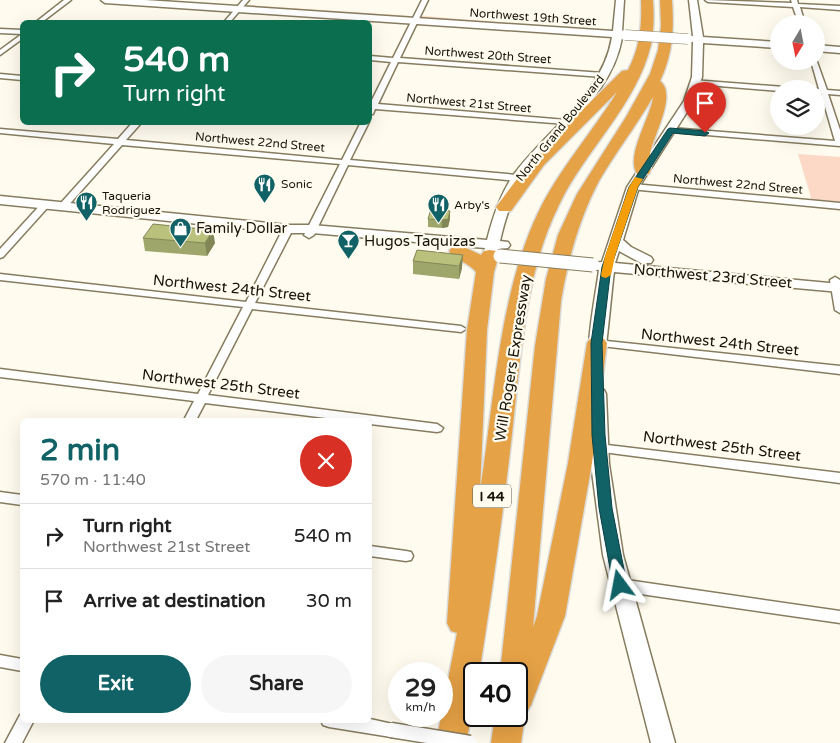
<!DOCTYPE html>
<html lang="en">
<head>
<meta charset="utf-8">
<style>
	:root { --surface:#fff; --page:#f6f6f6; --text:#222; --muted:#767676; --line:#e0e0e0; --accent:#116266 }
	body { margin:0; font-family:"Varela Round",sans-serif; background:var(--page); color:var(--text); height:100vh; display:flex; flex-direction:column; font-size:19px; white-space:nowrap }
	* { box-sizing:border-box; margin:0 }
	p { font-size:16px; color:var(--muted) }
	.icon { flex:none; width:28px; height:28px; fill:none; stroke:currentColor; stroke-width:2; stroke-linecap:round; stroke-linejoin:round }
	.map { position:relative; flex:1; overflow:hidden }
	.panel { position:absolute; left:20px; top:418px; width:352px; height:305px; display:flex; flex-direction:column; background:var(--surface); border-radius:8px; box-shadow:0 5px 20px #0002 }
	.panel>* { flex:none }
	.hud { position:absolute; left:20px; top:20px; width:352px; height:105px; border-radius:8px; box-shadow:0 5px 20px #0002; background:#0b6e4f; color:#fff; overflow:hidden }
	.needle { width:32px; rotate:190deg }
	.tools { position:absolute; left:770px; top:15px; display:grid; gap:10px }
	.tools a { display:grid; place-items:center; width:55px; height:55px; border-radius:50%; background:var(--surface); box-shadow:0 5px 20px #0002; font-size:25px }
	.speed { position:absolute; left:388px; top:662px; display:flex; gap:10px; font-size:25px; font-weight:700; text-align:center }
	.speed>* { display:grid; place-content:center; width:65px; height:65px; border-radius:50%; background:var(--surface); box-shadow:0 5px 20px #0002; line-height:1 }
	.speed small { font-size:12px; font-weight:400 }
	.speed .limit { border:2px solid #111; border-radius:8px; background:#fff; color:#111 }
	.pin { position:absolute; display:grid; place-items:center; width:42px; height:42px; color:#fff; margin:-51px -21px; border-radius:50% 50% 50% 0; rotate:-45deg; box-shadow:0 0 5px #0007 }
	.pin .icon { rotate:45deg }
	.me { position:absolute; width:55px; margin:-28px; rotate:347deg; stroke-linejoin:round; filter:drop-shadow(0 0 4px #0008) }
	.turn { display:flex; align-items:center; gap:18px; height:105px; padding:0 20px; font-size:22px }
	.turn .icon { width:65px; height:65px; stroke-width:2.5 }
	.turn b { display:block; font-size:35px; line-height:42px }
	.round { display:grid; place-items:center; flex:none; width:52px; height:52px; border-radius:26px; background:var(--page) }
	.head { display:flex; align-items:center; justify-content:space-between; height:85px; padding:0 20px }
	h1 { font-size:30px; font-weight:700; line-height:38px; color:var(--accent) }
	.action { display:flex; gap:10px; margin-top:auto; padding:10px 20px }
	.action a { flex:1; height:58px; border-radius:30px; background:var(--accent); color:#fff; font-size:20px; font-weight:700; line-height:58px; text-align:center }
	.action a+a { background:var(--page); color:var(--text) }
	ul { padding:0; list-style:none }
	li { display:flex; align-items:center; gap:15px; height:65px; padding:0 20px; border-top:1px solid var(--line) }
	li div { flex:1 }
	li b { display:block; font-size:19px }
	li em { font-style:normal }
	.map>svg:first-child { display:block }
	.green { fill:#fcd9c6 }
	.lines { fill:none; stroke-linecap:round; stroke-linejoin:round }
	.street-casing { stroke:#867d60; stroke-width:3 }
	.secondary-casing { stroke:#867d60; stroke-width:3 }
	.highway-casing { stroke:#dadad8; stroke-width:3 }
	.street { fill:#fff; fill-rule:evenodd }
	.secondary { fill:#fff; fill-rule:evenodd }
	.highway { fill:#e6a246; fill-rule:evenodd }
	.street-bridge-casing { stroke:#867d60; stroke-width:17; stroke-linecap:butt }
	.secondary-bridge-far1-casing { stroke:#867d60; stroke-width:11; stroke-linecap:butt }
	.secondary-bridge-casing { stroke:#867d60; stroke-width:15; stroke-linecap:butt }
	.street-bridge { stroke:#fff; stroke-width:14 }
	.secondary-bridge-far1 { stroke:#fff; stroke-width:10 }
	.secondary-bridge { stroke:#fff; stroke-width:13 }
	.wall { fill:#9fa66b }
	.shaded-wall { fill:#828757 }
	.building { fill:#b9c17c; stroke:#828757 }
	.route { fill:#116266; stroke:#0b4042 }
	.slow { fill:#f59e0b }
	.labels { text-anchor:middle; stroke-width:4.5; stroke-linejoin:round; paint-order:stroke }
	.far-street-label { font-size:12px; fill:#181509; stroke:#fffbee }
	.far-poi-label { font-size:12px; fill:#181509; stroke:#fffbee; text-anchor:start }
	.shield { fill:#fffbee; stroke:#5d5a4e; stroke-width:1 }
	.shield-label { font-size:14px; font-weight:bold; fill:#181509 }
	.poi-label { font-size:15px; fill:#181509; stroke:#fffbee; text-anchor:start }
	.street-label { font-size:15px; fill:#181509; stroke:#fffbee }
</style>
</head>
<body>
<div class="map">
<svg width="840" height="743" viewBox="0 0 840 743">
	<rect width="100%" height="100%" fill="#fffbee"/>
	<g class="green">
		<polygon points="247,5 411,16 413,17 412,19 243,7"/>
		<polygon points="423,16 612,31 612,32 419,19"/>
		<polygon points="798,154 840,157 840,204 812,201"/>
	</g>
	<g class="lines">
		<defs>
			<g id="street">
				<polygon points="64,0 71,0 42,22 36,22"/>
				<polygon points="243,0 249,0 230,22 224,22"/>
				<polygon points="422,0 428,0 400,58 603,73 607,75 603,77 398,62 378,104 566,120 570,122 566,124 375,109 373,114 370,114 370,104 391,62 370,60 370,56 393,58"/>
				<polygon points="705,0 792,3 791,0 797,0 798,4 840,6 840,10 800,7 805,24 799,24 793,7 708,2"/>
				<polygon points="0,29 22,30 22,34 0,33"/>
				<polygon points="22,34 22,39 0,55 0,50"/>
				<polygon points="816,59 827,90 840,91 840,95 828,94 840,130 840,146 671,132 667,130 671,128 835,141 821,93 816,93 816,89 819,89 811,61 816,61"/>
				<polygon points="0,74 22,76 22,80 0,78"/>
				<polygon points="692,80 784,87 788,89 779,89 779,91 695,84 691,82"/>
				<polygon points="133,122 142,122 126,140 342,160 361,122 369,122 350,160 517,175 521,178 517,181 348,165 314,235 309,238 304,235 340,164 122,145 66,208 60,208 60,204 114,144 0,133 0,129 118,139"/>
				<polygon points="633,184 840,203 840,209 630,189 630,185"/>
				<polygon points="46,201 49,202 49,206 3,257 0,258 0,249 43,202"/>
				<polygon points="288,226 293,229 255,303 461,326 466,329 461,332 252,309 208,395 437,424 443,428 441,431 437,432 370,424 370,420 342,420 205,403 196,420 184,420 194,401 0,377 0,369 198,394 243,307 0,280 0,274 246,302 283,229"/>
				<polygon points="835,277 840,280 840,313 835,310 830,280"/>
				<polygon points="597,340 840,366 840,374 593,345 592,343"/>
				<polygon points="599,444 840,473 840,483 595,451 593,448 595,445"/>
				<polygon points="0,492 22,495 22,505 0,502"/>
				<polygon points="370,546 406,551 411,552 413,556 411,560 406,561 370,556"/>
				<polygon points="620,579 840,611 840,623 620,591 615,589 613,585 615,581"/>
				<polygon points="0,655 22,659 22,671 0,667"/>
				<polygon points="22,714 22,720 34,720 22,743 5,743 20,715"/>
				<polygon points="370,719 397,725 399,730 397,735 391,737 329,727 323,725 321,720"/>
			</g>
			<g id="secondary">
				<path d="M 101,0 L 145,0 L 613,31 L 616,0 L 624,0 L 622,32 L 630,35 L 622,38 C 612,96 557,131 525,177 C 512,195 505,219 500,241 L 508,242 L 510,245 L 508,248 L 498,249 L 495,258 L 490,259 L 483,255 L 485,248 L 312,233 L 288,233 L 0,204 L 0,196 L 288,225 L 312,225 L 487,240 C 493,216 501,192 515,173 C 548,129 603,94 612,37 L 105,3 Z"/>
				<path d="M 689,0 L 697,0 L 703,37 L 779,42 L 779,48 L 703,43 L 702,77 L 694,101 L 639,187 L 623,240 L 631,247 L 651,257 L 653,260 L 651,263 L 641,263 L 619,251 L 615,263 L 840,284 L 840,292 L 614,272 C 612,284 606,358 603,363 L 591,363 C 584,352 597,287 599,270 L 592,269 L 590,266 L 592,263 L 602,262 L 627,187 L 684,101 L 692,77 L 693,42 L 684,39 L 686,37 L 693,36 Z"/>
				<polygon points="816,45 840,47 840,53 816,51"/>
				<polygon points="598,389 604,390 606,394 609,464 623,555 675,743 651,743 603,555 591,464 590,394 592,390"/>
			</g>
			<g id="highway">
				<path d="M 641,0 L 653,0 C 654,15 654,30 651,45 C 636,106 585,150 559,205 C 524,275 521,358 512,434 C 503,514 492,594 479,674 L 474,674 L 474,703 L 466,743 L 436,743 L 457,633 L 451,631 L 447,623 L 467,330 L 476,272 C 468,262 455,260 449,251 L 452,247 L 458,246 L 464,247 L 481,255 L 484,251 L 490,250 L 496,251 L 499,255 L 494,272 L 487,330 L 480,491 C 494,402 499,294 538,213 C 559,169 592,133 617,92 L 544,165 L 511,211 L 499,211 L 496,207 L 532,159 L 622,71 L 628,70 C 640,48 642,25 641,0 Z"/>
				<path d="M 660,0 L 672,0 C 674,28 673,54 660,81 C 678,95 652,137 650,155 C 649,162 653,168 649,174 L 637,174 C 625,156 651,117 653,97 C 636,126 616,152 599,181 C 579,219 568,259 561,301 L 533,627 L 537,616 L 568,463 L 587,343 L 590,339 L 597,337 L 604,339 L 607,343 L 592,463 L 565,616 L 531,705 L 525,715 L 521,743 L 491,743 L 495,716 L 516,716 L 516,674 L 500,674 L 535,346 L 546,279 L 558,235 L 577,194 L 626,117 L 650,74 L 658,50 L 661,26 Z"/>
			</g>
		</defs>
		<use href="#street" class="street-casing"/>
		<use href="#secondary" class="secondary-casing"/>
		<use href="#highway" class="highway-casing"/>
		<use href="#street" class="street"/>
		<use href="#secondary" class="secondary"/>
		<use href="#highway" class="highway"/>
		<defs>
			<polyline id="street-bridge" points="391,730 470,743"/>
			<polyline id="secondary-bridge-far1" points="625,35 688,39"/>
			<polyline id="secondary-bridge" points="500,256 593,265"/>
		</defs>
		<use href="#street-bridge" class="street-bridge-casing"/>
		<use href="#secondary-bridge-far1" class="secondary-bridge-far1-casing"/>
		<use href="#secondary-bridge" class="secondary-bridge-casing"/>
		<use href="#street-bridge" class="street-bridge"/>
		<use href="#secondary-bridge-far1" class="secondary-bridge-far1"/>
		<use href="#secondary-bridge" class="secondary-bridge"/>
	</g>
	<g class="wall">
		<polygon points="428,219 450,219 448,227 442,228 428,227"/>
		<polygon points="143,238 215,243 207,256 145,251"/>
		<polygon points="417,250 462,268 459,279 413,274 413,261"/>
	</g>
	<g class="shaded-wall">
		<polygon points="450,211 450,219 448,227 442,228 442,220"/>
		<polygon points="213,230 215,243 207,256 205,243"/>
		<polygon points="463,255 462,268 459,279 459,266"/>
	</g>
	<g class="building">
		<polygon points="431,209 450,211 448,219 442,220 428,219"/>
		<polygon points="153,224 213,230 205,243 143,238"/>
		<polygon points="417,250 463,255 459,266 413,261"/>
	</g>
	<polygon class="route" points="670,128 705,131 709,133 705,136 673,133 638,187 611,267 602,343 605,435 612,508 627,585 625,589 620,591 615,589 613,585 599,508 592,435 591,343 602,267 629,187 668,129"/>
	<polygon class="slow" points="635,177 643,179 638,187 615,256 611,275 606,278 602,277 601,275 605,256 629,187"/>
	<defs>
		<symbol id="restaurant-pin" viewBox="-11 -11 22 30"><path d="M0 17L-7.5 6A9.5 9.5 0 1 1 7.5 6Z" fill="#116266" stroke="#fffbee"/><path d="M-5-6h1v4h1v-4h1v4h1v-4h1v5L-1.5 .5V6h-2V.5L-5-1ZM5-6V6H3V1.5H1.5Q1.5-4 5-6Z" fill="#fff"/></symbol>
		<symbol id="shop-pin" viewBox="-11 -11 22 30"><path d="M0 17L-7.5 6A9.5 9.5 0 1 1 7.5 6Z" fill="#116266" stroke="#fffbee"/><path d="M-5-2.5h2.3a2.7 3.5 0 0 1 5.4 0H5L5.5 6h-11ZM-1.5-2.5h3a1.5 2.3 0 0 0-3 0Z" fill="#fff"/></symbol>
		<symbol id="bar-pin" viewBox="-11 -11 22 30"><path d="M0 17L-7.5 6A9.5 9.5 0 1 1 7.5 6Z" fill="#116266" stroke="#fffbee"/><path d="M-6-5H6L.8 .8V4.5H3.5V6h-7V4.5H-.8V.8Z" fill="#fff"/></symbol>
	</defs>
	<g fill-rule="evenodd">
		<use href="#restaurant-pin" x="252" y="172" width="25" height="34"/>
		<use href="#restaurant-pin" x="74" y="190" width="25" height="34"/>
		<use href="#restaurant-pin" x="426" y="192" width="25" height="34"/>
		<use href="#shop-pin" x="168" y="216" width="25" height="34"/>
		<use href="#bar-pin" x="336" y="228" width="25" height="34"/>
	</g>
	<g class="labels">
		<g class="far-street-label">
			<text transform="translate(533 17) rotate(4)" y="4">Northwest 19th Street</text>
			<text transform="translate(488 55) rotate(4)" y="4">Northwest 20th Street</text>
			<text transform="translate(469 103) rotate(5)" y="4">Northwest 21st Street</text>
			<text transform="translate(560 128) rotate(-51)" y="4">North Grand Boulevard</text>
			<text transform="translate(260 142) rotate(5)" y="4">Northwest 22nd Street</text>
			<text transform="translate(738 184) rotate(5)" y="4">Northwest 22nd Street</text>
		</g>
		<g class="far-poi-label">
			<text x="281" y="188">Sonic</text>
			<text x="102" y="200">Taqueria<tspan x="102" dy="14">Rodriguez</tspan></text>
			<text x="454" y="209">Arby's</text>
		</g>
		<rect class="shield" x="473" y="484.5" width="38" height="23" rx="4"/>
		<g class="shield-label">
			<text x="492" y="501">I 44</text>
		</g>
		<g class="poi-label">
			<text x="196" y="233">Family Dollar</text>
			<text x="364" y="246">Hugos Taquizas</text>
		</g>
		<g class="street-label">
			<text transform="translate(713 276) rotate(5)" y="5">Northwest 23rd Street</text>
			<text transform="translate(232 288) rotate(6)" y="5">Northwest 24th Street</text>
			<text transform="translate(720 342) rotate(6)" y="5">Northwest 24th Street</text>
			<text transform="translate(513 358) rotate(-81)" y="5">Will Rogers Expressway</text>
			<text transform="translate(221 384) rotate(7)" y="5">Northwest 25th Street</text>
			<text transform="translate(722 446) rotate(7)" y="5">Northwest 25th Street</text>
		</g>
	</g>
</svg>
<div class="tools">
<a><svg class="needle" viewBox="-14 -14 28 28"><path d="M0-13l5 13h-10z" fill="#e53935"/><path d="M0 13l5-13h-10z" fill="#767676"/></svg></a>
<a><svg class="icon" aria-label="layers" viewBox="0 0 24 24"><path d="M12 4l9 5-9 5-9-5zM3 14l9 5 9-5"/></svg></a>
</div>
<div class="speed"><div>29<small>km/h</small></div><div class="limit">40</div></div>
<div class="pin" style="left:705px;top:133px;background:#d93025"><svg class="icon" aria-label="arrive" viewBox="0 0 24 24"><path d="M6 21V4h12l-3 4 3 4H6"/></svg></div>
<svg class="me" style="left:620px;top:585px" viewBox="-20 -20 40 40"><path d="M0-17L14 15 0 8-14 15z" fill="#116266" stroke="#fff" stroke-width="4"/></svg>
<div class="hud">
<div class="turn"><svg class="icon" aria-label="right" viewBox="0 0 24 24"><path d="M7 20v-9h11M14 6l5 5-5 5"/></svg><div><b>540 m</b>Turn right</div></div>
</div>
<section class="panel">
<div class="head"><div><h1>2 min</h1><p>570 m · 11:40</p></div><a class="round" style="background:#d93025;color:#fff"><svg class="icon" aria-label="close" viewBox="0 0 24 24"><path d="M6 6l12 12M18 6L6 18"/></svg></a></div>
<ul>
<li><svg class="icon" aria-label="right" viewBox="0 0 24 24"><path d="M7 20v-9h11M14 6l5 5-5 5"/></svg><div><b>Turn right</b><p>Northwest 21st Street</p></div><em>540 m</em></li>
<li><svg class="icon" aria-label="arrive" viewBox="0 0 24 24"><path d="M6 21V4h12l-3 4 3 4H6"/></svg><div><b>Arrive at destination</b></div><em>30 m</em></li>
</ul>
<div class="action"><a>Exit</a><a>Share</a></div>
</section>
</div>
</body>
</html>
